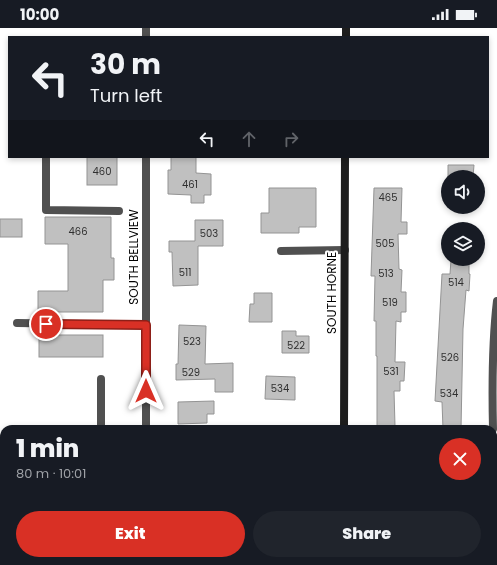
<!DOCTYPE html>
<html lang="en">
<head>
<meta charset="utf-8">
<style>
	:root { --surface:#171b24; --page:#20242c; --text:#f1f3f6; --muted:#9ea1a6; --accent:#d93025 }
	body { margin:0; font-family:Poppins,sans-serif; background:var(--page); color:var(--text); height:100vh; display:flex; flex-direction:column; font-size:15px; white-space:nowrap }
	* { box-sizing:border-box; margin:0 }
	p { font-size:13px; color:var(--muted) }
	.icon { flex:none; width:22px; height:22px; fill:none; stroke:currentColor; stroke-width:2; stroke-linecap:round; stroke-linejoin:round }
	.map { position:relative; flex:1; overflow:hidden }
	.drawer { position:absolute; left:0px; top:397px; width:497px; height:140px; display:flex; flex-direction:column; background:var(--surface); border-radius:12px 12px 0 0; box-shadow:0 2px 6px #0003 }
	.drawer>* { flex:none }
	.top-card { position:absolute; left:8px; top:8px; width:481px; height:122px; border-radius:0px; box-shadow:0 2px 6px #0003; background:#171b24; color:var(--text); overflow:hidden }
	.controls { position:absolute; left:441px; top:142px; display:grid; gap:8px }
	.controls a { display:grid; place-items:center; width:44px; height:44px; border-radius:50%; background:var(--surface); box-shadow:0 2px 6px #0003; font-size:20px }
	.pin { position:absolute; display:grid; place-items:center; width:34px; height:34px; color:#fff; margin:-17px; border:2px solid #fff; border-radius:50%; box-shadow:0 1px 4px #0007 }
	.me { position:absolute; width:44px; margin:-22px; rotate:0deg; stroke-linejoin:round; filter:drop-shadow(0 0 3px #0008) }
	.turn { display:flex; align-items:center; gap:14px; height:84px; padding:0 16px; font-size:18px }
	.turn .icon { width:52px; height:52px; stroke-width:2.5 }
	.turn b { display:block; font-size:28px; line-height:34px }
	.lanes { display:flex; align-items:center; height:38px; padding:0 16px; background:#0003; justify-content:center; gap:20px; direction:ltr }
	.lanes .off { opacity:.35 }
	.round { display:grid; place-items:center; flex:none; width:42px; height:42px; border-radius:21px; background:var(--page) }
	.summary { display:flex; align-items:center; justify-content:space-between; height:68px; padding:0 16px }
	h1 { font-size:24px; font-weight:800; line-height:30px }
	.primary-button { display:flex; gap:8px; margin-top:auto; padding:8px 16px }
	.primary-button a { flex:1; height:46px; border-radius:24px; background:var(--accent); color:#fff; font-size:16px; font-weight:800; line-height:46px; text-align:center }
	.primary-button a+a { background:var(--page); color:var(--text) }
	.status { display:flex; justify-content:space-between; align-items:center; height:28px; padding:0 20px; background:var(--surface); direction:ltr }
	.status svg { height:11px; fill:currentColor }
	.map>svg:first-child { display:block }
	.building { fill:#c0c0c0; stroke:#949494 }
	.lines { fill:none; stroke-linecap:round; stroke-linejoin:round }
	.lane { stroke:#505050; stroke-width:8 }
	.street { stroke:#505050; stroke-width:8 }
	.secondary { stroke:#1d1d1d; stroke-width:8 }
	.route-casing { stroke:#8d1f18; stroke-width:10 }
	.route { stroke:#d93025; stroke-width:7 }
	.labels { text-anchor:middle; stroke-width:4; stroke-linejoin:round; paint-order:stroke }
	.number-label { font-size:10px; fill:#303030 }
	.street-label { font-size:12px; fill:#000; stroke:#fff }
</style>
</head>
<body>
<div class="status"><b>10:00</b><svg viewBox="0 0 49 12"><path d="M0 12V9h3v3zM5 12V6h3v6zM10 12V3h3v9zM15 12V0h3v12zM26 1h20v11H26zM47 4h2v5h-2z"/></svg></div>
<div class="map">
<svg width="497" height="537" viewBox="0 0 497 537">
	<rect width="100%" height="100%" fill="#fff"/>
	<g class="building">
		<rect x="87" y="129" width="30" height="28"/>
		<polygon points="171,129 196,129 196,145 211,146 211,167 204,167 204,175 191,175 191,167 168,166 168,142 171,142"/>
		<polygon points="448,137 474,137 473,149 448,149"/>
		<polygon points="269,160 316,160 316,199 299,199 299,205 261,205 261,185 269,185"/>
		<polygon points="374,160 402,160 401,194 407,194 407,206 398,206 399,241 402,242 401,264 406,264 406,284 401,284 401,294 396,293 395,334 405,334 404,353 400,353 400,363 394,363 395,398 377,398 377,328 376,328 376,293 374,293 375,248 371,248"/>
		<polygon points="45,189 111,189 111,230 114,230 114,252 103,252 103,284 38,284 38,263 68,263 68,216 45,216"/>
		<rect x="0" y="191" width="22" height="18"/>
		<polygon points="195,192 223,192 223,218 198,218 198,257 173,258 172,224 169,224 169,213 195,213"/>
		<polygon points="451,232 469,233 469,246 470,246 469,263 466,262 463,301 461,401 443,401 442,374 435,373 442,246 450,246"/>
		<polygon points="254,265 272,265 272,294 249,294 250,276 254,276"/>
		<polygon points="179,297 206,298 205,336 233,335 233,364 215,364 215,351 176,352 176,336 178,336"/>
		<polygon points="282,303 296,303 296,308 309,308 309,325 282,325"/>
		<rect x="39" y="307" width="64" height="22"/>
		<polygon points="266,348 295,349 295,372 265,371"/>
		<polygon points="214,373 214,386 207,386 207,395 178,396 178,374"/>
	</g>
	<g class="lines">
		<g class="lane">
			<polyline points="46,129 46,182 119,183"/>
			<polyline points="281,223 345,222"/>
			<polyline points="17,295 146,297"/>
			<polyline points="101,351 101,401"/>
		</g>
		<g class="street">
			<polyline points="146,0 146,9"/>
			<polyline points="146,129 146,401"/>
			<path d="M 493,401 C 492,358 492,315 497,273"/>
			<polyline points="493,408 497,458"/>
			<polyline points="146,533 146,537"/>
		</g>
		<g class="secondary">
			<polyline points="346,9 346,0"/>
			<polyline points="344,401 345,129"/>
			<polyline points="343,537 343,533"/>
		</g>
	</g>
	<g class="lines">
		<defs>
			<polyline id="route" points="46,296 146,297 146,363"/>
		</defs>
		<use href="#route" class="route-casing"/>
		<use href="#route" class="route"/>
	</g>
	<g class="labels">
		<g class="number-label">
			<text x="102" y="147">460</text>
			<text x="190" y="160">461</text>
			<text x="388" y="173">465</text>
			<text x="78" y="207">466</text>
			<text x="209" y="209">503</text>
			<text x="385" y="219">505</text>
			<text x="185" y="248">511</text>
			<text x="386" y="249">513</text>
			<text x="456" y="258">514</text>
			<text x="390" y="278">519</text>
			<text x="192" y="317">523</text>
			<text x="296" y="321">522</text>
			<text x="450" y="333">526</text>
			<text x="391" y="347">531</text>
			<text x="191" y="348">529</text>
			<text x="280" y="364">534</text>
			<text x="449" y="369">534</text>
		</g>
		<g class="street-label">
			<text transform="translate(134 229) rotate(-90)" y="4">SOUTH BELLVIEW</text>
			<text transform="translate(332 265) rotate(-90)" y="4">SOUTH HORNE</text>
		</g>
	</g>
</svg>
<div class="controls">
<a><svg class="icon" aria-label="sound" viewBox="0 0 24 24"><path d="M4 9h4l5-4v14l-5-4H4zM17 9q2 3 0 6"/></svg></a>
<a><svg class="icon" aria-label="layers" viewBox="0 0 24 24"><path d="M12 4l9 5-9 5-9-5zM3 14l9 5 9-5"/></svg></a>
</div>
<div class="pin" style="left:46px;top:296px;background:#d93025"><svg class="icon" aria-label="arrive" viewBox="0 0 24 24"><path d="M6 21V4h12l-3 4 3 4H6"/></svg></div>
<svg class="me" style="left:146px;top:363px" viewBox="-20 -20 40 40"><path d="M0-17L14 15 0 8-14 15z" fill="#d93025" stroke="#fff" stroke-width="4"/></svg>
<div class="top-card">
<div class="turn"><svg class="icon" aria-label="left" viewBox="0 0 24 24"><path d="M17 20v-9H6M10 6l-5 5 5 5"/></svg><div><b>30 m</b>Turn left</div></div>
<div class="lanes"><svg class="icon" aria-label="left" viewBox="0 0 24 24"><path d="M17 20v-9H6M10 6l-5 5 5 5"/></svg><svg class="icon off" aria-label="ahead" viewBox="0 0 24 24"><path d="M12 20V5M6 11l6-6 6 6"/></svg><svg class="icon off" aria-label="right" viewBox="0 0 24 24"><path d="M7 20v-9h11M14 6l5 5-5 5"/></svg></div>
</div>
<section class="drawer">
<div class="summary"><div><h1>1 min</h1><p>80 m · 10:01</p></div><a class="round" style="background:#d93025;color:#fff"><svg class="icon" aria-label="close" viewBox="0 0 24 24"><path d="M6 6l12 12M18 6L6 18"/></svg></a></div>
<div class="primary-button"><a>Exit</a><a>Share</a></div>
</section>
</div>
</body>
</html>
